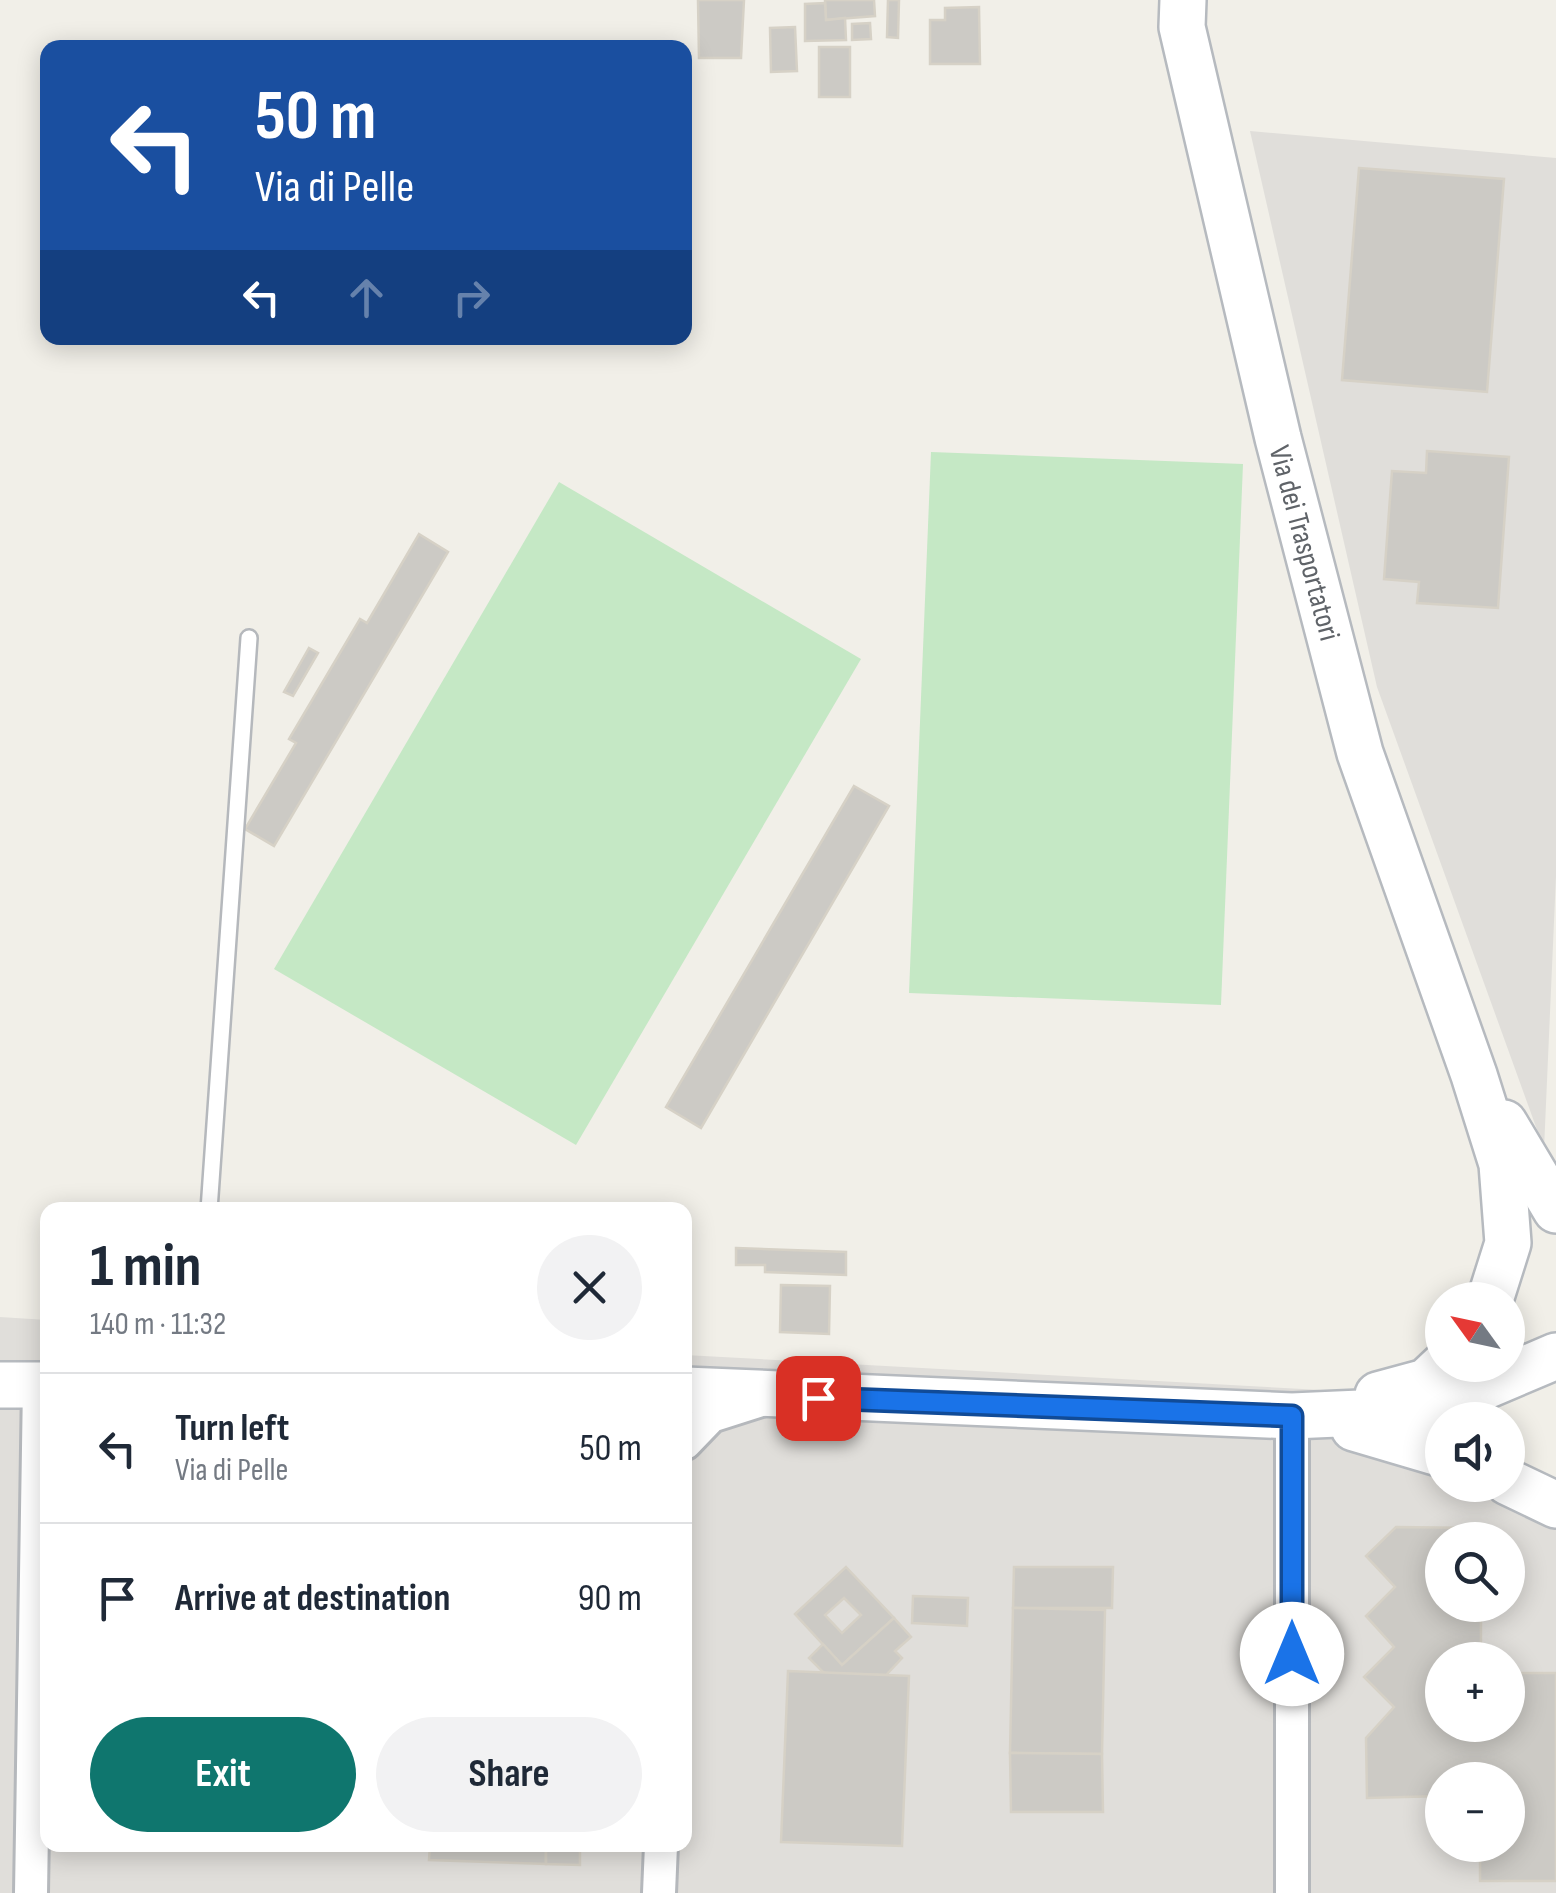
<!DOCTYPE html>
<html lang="en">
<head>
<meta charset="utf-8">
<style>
	:root { --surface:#fff; --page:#f2f2f3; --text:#1f2937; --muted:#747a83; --line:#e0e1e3; --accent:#0f766e }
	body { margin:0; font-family:"Sofia Sans Condensed",sans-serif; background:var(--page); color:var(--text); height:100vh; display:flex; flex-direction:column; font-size:38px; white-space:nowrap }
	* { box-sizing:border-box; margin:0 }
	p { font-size:32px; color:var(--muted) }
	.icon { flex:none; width:55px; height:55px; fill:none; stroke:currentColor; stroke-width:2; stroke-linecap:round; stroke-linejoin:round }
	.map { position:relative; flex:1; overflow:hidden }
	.details { position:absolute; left:40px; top:1202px; width:652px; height:650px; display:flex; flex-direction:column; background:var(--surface); border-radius:20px; box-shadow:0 5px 25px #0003 }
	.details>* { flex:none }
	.top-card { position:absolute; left:40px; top:40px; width:652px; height:305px; border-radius:20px; box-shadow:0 5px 25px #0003; background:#1a4fa0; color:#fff; overflow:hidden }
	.needle { width:65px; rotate:303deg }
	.tools { position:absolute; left:1425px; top:1282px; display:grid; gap:20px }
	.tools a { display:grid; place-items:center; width:100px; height:100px; border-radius:50%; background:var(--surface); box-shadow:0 5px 25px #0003; font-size:50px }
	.pin { position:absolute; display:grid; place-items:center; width:85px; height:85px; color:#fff; margin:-42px; border-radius:20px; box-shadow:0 5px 15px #0006 }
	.me { position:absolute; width:110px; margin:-55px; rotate:0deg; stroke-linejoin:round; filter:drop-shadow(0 0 8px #0008) }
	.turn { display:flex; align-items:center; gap:35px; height:210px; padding:0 50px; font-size:45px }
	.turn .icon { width:130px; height:130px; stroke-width:2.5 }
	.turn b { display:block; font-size:70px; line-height:85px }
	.lanes { display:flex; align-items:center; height:95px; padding:0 50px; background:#0003; justify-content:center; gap:50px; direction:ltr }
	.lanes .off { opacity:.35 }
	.round { display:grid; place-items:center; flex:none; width:105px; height:105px; border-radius:52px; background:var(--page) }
	.overview { display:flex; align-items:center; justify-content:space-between; height:170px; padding:0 50px }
	h1 { font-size:60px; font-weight:700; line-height:75px }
	.primary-button { display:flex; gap:20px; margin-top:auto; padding:20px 50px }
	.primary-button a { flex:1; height:115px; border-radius:60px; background:var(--accent); color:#fff; font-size:40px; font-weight:700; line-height:115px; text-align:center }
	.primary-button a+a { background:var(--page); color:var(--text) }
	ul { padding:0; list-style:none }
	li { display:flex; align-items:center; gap:30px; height:150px; padding:0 50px; border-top:2px solid var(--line) }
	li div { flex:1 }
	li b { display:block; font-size:38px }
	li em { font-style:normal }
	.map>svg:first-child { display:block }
	.industrial { fill:#e0deda; fill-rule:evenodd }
	.green { fill:#c5e8c5 }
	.building { fill:#cccac5; stroke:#d6d1c6; stroke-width:2.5; fill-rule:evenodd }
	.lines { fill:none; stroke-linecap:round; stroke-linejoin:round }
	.lane-casing { stroke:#b5b8bc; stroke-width:20 }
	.street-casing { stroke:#b5b8bc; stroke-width:38 }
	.secondary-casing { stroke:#b6babf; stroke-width:50 }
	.lane { stroke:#fff; stroke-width:15 }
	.street { stroke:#fff; stroke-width:32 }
	.secondary { stroke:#fff; stroke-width:45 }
	.route-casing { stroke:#114b97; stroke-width:25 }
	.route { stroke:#1a73e8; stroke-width:18 }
	.labels { text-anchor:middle; stroke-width:8; stroke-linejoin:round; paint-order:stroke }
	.street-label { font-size:30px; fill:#5f6368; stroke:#fff }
</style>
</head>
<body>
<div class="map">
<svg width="1556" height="1893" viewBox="0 0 1556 1893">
	<rect width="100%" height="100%" fill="#f1efe8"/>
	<g class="industrial">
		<polygon points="1250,131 1556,158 1556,876 1544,1149 1377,687"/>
		<path d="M 0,1317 L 47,1320 L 48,1845 L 685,1845 L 685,1355 L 1358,1392 L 1442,1441 L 1442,1485 L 1508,1485 L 1556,1507 L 1556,1893 L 0,1893 ZM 1442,1540 L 1508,1540 L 1508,1605 L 1442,1605 ZM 1442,1660 L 1508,1660 L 1508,1725 L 1442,1725 ZM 1442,1780 L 1508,1780 L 1508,1845 L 1442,1845 Z"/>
	</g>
	<g class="green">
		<polygon points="931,452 1243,464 1221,1005 909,993"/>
		<polygon points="559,482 861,659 576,1145 274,969"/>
	</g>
	<g class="building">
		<polygon points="698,0 744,0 741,58 699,58"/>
		<polygon points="825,0 874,0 875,16 826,20"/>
		<polygon points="888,0 899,0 898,38 887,37"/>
		<polygon points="825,3 826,20 845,18 846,40 805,41 805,4"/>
		<polygon points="979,7 980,64 930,64 930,20 945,20 945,8"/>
		<polygon points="870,23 871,39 852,40 852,24"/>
		<polygon points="795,27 797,71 771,72 770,28"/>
		<rect x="819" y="47" width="31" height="50"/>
		<polygon points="1359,168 1504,179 1487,392 1342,380"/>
		<polygon points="1427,451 1509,457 1498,608 1417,603 1419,582 1384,579 1392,471 1426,473"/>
		<polygon points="419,534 448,552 274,846 245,829 296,743 289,739 360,619 367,623"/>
		<polygon points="309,648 318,653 293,696 284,692"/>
		<polygon points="854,786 889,806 701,1128 666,1107"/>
		<polygon points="736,1248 846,1252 846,1275 765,1272 765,1265 736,1265"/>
		<polygon points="781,1285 830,1286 829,1334 780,1332"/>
		<polygon points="1396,1527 1482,1528 1482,1540 1442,1540 1442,1605 1481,1605 1481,1660 1442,1660 1442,1725 1508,1725 1508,1673 1556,1673 1556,1881 1480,1881 1480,1845 1508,1845 1508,1780 1442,1780 1442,1796 1367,1798 1366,1738 1394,1707 1364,1677 1394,1647 1366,1616 1395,1587 1366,1556"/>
		<path d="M 846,1567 L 894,1618 L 842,1665 L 795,1614 ZM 844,1598 L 861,1615 L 842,1633 L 825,1615 Z"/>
		<polygon points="1014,1567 1113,1567 1112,1608 1013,1608"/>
		<polygon points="913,1596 968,1598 967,1626 912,1623"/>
		<polygon points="1013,1608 1105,1610 1102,1754 1010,1753"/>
		<polygon points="894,1618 911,1637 895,1651 902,1658 886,1675 824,1673 809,1658 823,1644 842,1665"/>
		<polygon points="788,1671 909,1676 902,1846 781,1842"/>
		<polygon points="1010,1753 1102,1754 1103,1812 1011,1812"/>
		<polygon points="430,1845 546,1845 546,1864 429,1860"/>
		<polygon points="546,1845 580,1845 580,1865 546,1864"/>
	</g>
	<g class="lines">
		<defs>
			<polyline id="lane" points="209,1210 249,638"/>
			<g id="street">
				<polyline points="1292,1416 1292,1893"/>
				<polyline points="685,1443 711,1416 758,1401"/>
				<polyline points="31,1893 39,1385"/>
				<polyline points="659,1893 661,1845"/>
			</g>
			<g id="secondary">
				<polyline points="1183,0 1182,27 1278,438 1360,753 1474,1075 1502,1164 1508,1243 1490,1300"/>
				<polyline points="1504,1123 1556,1210"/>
				<polyline points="0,1385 48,1385"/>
				<polyline points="685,1390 1292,1416 1429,1410 1556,1356"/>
				<polyline points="1378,1395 1426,1382 1444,1365"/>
				<polyline points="1354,1428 1442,1454"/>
				<polyline points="1508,1482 1556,1505"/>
			</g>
		</defs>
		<use href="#lane" class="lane-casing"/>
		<use href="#street" class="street-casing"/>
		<use href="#secondary" class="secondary-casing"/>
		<use href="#lane" class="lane"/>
		<use href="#street" class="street"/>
		<use href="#secondary" class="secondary"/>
	</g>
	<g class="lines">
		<defs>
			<polyline id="route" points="818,1398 1292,1416 1292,1654"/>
		</defs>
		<use href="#route" class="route-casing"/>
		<use href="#route" class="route"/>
	</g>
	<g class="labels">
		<g class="street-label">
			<text transform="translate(1305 543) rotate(75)" y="10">Via dei Trasportatori</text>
		</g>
	</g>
</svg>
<div class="tools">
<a><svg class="needle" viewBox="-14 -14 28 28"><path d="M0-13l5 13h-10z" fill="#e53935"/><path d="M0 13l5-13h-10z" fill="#747a83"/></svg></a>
<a><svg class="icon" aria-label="sound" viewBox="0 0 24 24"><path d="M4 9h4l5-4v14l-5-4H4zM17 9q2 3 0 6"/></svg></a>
<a><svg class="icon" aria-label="search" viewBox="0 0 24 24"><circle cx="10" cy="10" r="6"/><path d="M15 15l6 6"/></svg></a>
<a>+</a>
<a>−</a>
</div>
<div class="pin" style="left:818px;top:1398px;background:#d93025"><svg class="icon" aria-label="arrive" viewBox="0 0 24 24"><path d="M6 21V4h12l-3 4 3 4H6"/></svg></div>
<svg class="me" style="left:1292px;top:1654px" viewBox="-20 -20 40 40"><circle r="19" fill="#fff"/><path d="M0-13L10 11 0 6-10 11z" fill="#1a73e8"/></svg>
<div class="top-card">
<div class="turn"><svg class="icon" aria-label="left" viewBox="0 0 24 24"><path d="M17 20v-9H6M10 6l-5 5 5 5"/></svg><div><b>50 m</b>Via di Pelle</div></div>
<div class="lanes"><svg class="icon" aria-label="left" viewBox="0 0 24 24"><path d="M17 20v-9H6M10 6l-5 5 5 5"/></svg><svg class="icon off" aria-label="ahead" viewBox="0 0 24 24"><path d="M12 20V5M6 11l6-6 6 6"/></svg><svg class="icon off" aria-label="right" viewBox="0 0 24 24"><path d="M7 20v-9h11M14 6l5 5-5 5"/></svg></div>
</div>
<section class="details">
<div class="overview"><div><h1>1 min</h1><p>140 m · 11:32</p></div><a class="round"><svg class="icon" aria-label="close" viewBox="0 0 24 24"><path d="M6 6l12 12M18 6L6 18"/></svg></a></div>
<ul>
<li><svg class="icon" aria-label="left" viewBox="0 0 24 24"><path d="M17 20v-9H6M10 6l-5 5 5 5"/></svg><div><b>Turn left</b><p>Via di Pelle</p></div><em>50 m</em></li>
<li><svg class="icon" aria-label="arrive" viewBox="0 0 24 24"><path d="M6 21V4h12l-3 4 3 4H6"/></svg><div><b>Arrive at destination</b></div><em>90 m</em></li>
</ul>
<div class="primary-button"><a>Exit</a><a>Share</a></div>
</section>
</div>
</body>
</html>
